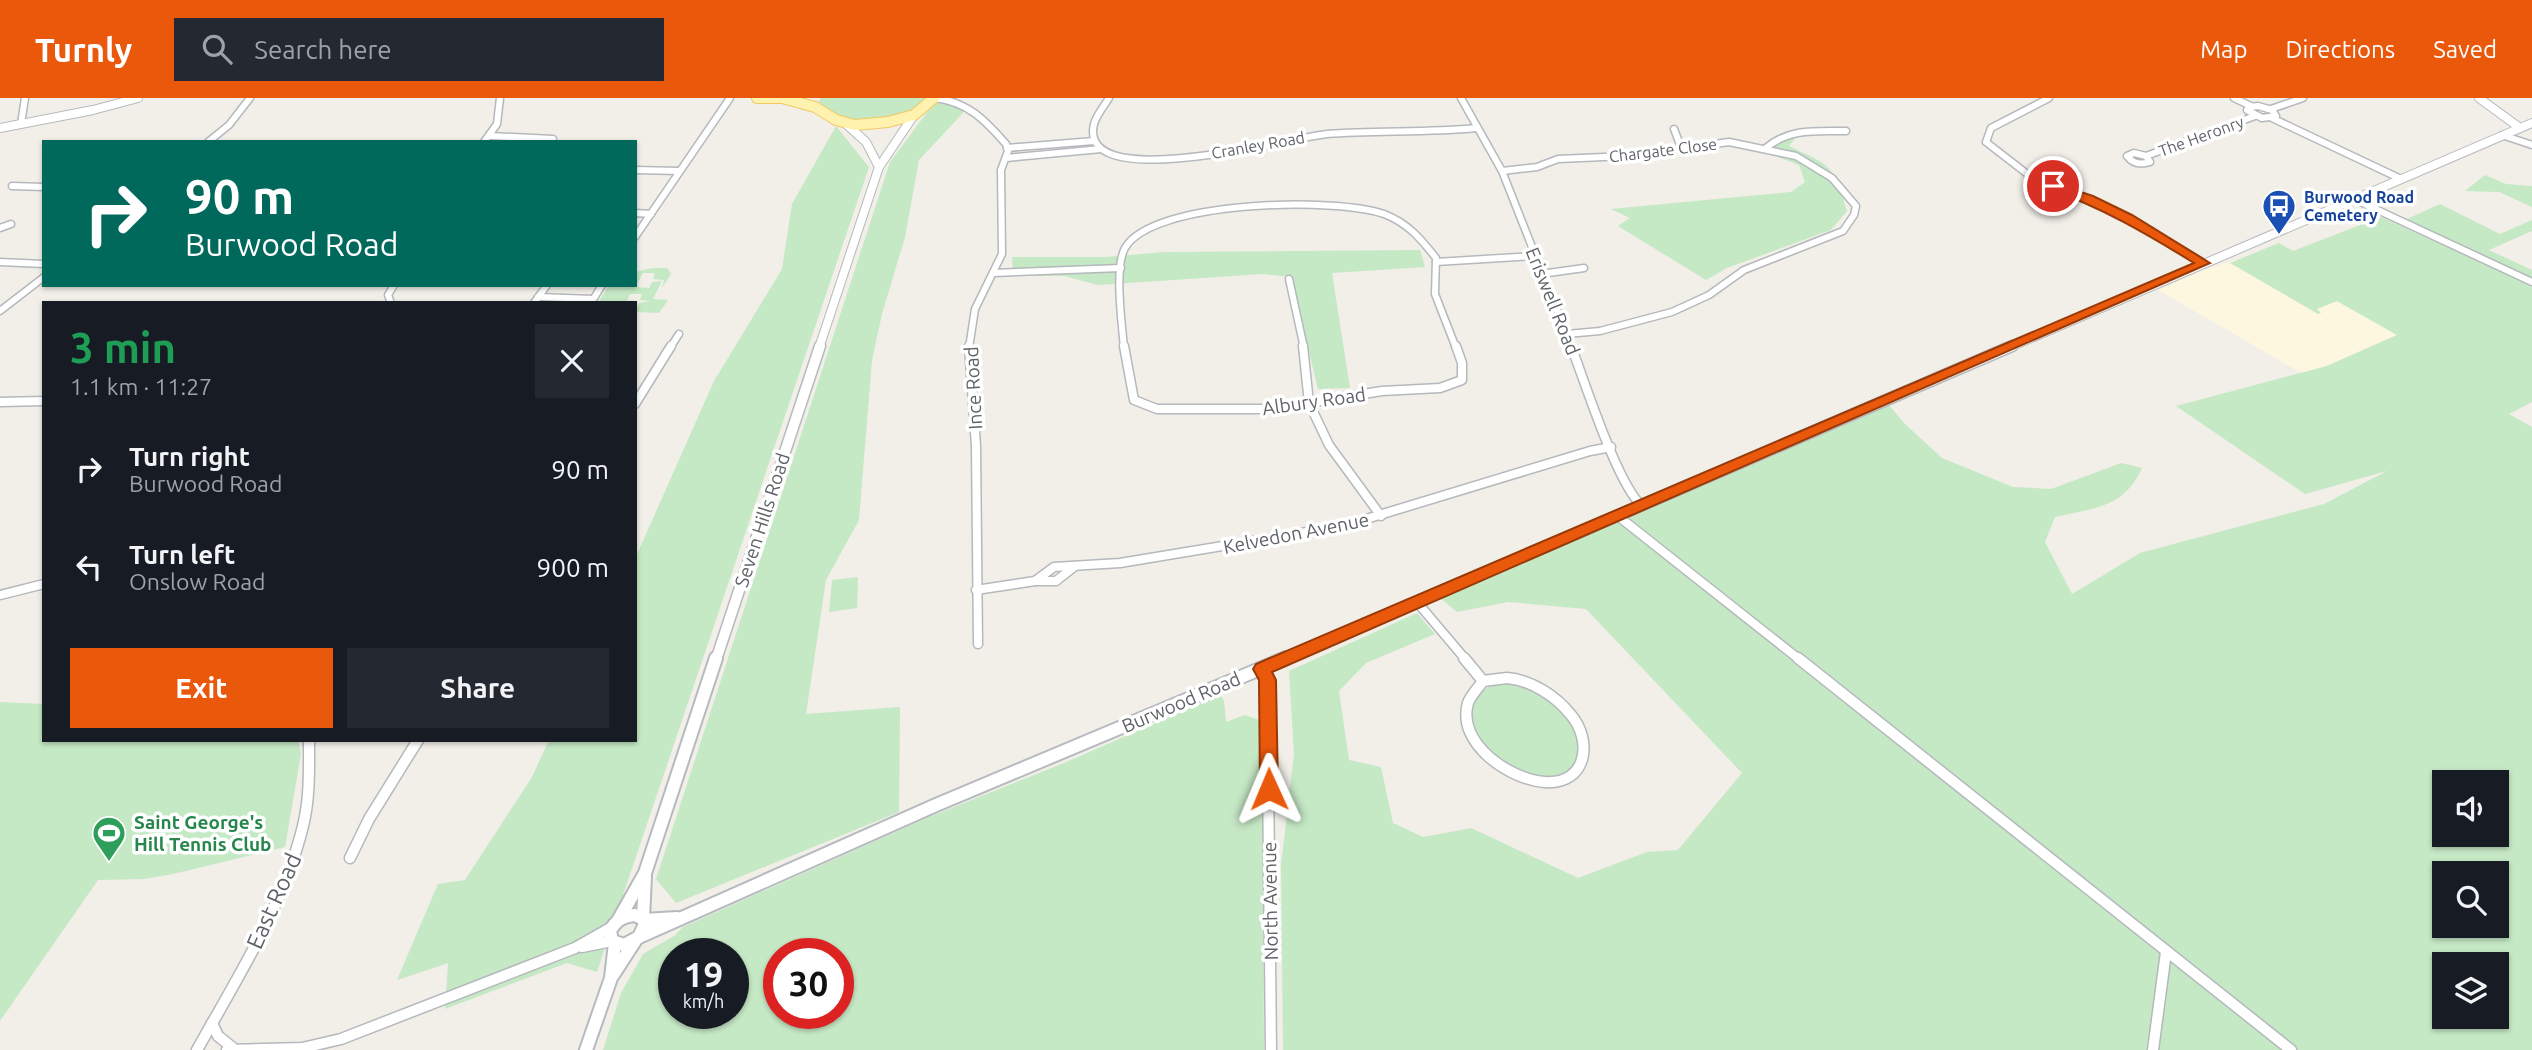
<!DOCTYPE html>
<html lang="en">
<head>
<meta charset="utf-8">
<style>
	:root { --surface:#171b24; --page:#242831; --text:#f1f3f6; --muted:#9ea1a6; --accent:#ea580c }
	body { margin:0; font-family:Ubuntu,sans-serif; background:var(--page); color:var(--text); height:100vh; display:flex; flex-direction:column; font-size:26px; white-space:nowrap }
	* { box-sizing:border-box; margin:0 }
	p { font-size:23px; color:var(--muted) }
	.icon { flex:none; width:38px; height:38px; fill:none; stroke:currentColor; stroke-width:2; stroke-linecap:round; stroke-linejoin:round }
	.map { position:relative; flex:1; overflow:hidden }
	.side { position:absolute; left:42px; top:203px; width:595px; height:441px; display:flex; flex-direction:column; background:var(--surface); border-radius:0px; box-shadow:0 2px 5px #0004 }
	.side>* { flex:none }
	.hud { position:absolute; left:42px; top:42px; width:595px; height:147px; border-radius:0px; box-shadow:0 2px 5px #0004; background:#00695c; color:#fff; overflow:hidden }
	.buttons { position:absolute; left:2432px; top:672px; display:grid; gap:14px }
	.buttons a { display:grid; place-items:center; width:77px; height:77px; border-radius:0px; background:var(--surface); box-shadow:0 2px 5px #0004; font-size:35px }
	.speed { position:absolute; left:658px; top:840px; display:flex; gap:14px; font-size:35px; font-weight:700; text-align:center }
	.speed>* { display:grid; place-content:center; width:91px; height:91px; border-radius:50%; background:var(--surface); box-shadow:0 2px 5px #0004; line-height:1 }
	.speed small { font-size:18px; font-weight:400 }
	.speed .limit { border:10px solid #d22; background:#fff; color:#111 }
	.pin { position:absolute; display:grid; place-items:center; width:60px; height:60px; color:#fff; margin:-30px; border:4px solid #fff; border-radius:50%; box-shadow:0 2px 7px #0007 }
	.me { position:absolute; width:77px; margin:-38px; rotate:359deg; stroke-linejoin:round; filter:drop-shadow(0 0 5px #0008) }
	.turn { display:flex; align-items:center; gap:24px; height:147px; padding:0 28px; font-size:32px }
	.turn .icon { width:91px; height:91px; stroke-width:2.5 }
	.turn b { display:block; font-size:49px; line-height:60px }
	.round { display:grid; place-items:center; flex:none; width:74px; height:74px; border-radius:0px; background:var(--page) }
	.headline { display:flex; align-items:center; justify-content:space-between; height:119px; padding:0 28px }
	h1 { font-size:42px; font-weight:700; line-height:52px; color:#1e9e55 }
	.cta { display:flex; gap:14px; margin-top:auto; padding:14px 28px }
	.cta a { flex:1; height:80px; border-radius:0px; background:var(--accent); color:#fff; font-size:28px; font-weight:700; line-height:80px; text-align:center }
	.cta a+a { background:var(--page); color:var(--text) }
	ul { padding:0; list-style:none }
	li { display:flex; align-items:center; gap:21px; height:98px; padding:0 28px }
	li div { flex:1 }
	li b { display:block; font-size:26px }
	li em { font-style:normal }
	header { display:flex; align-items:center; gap:42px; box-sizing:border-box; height:98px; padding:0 35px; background:var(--accent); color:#fff }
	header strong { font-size:33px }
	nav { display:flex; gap:38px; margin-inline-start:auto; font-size:24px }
	.search { width:490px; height:63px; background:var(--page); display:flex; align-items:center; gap:18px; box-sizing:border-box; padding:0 24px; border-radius:0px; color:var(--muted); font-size:26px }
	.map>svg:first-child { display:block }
	.commercial { fill:#fef7e0 }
	.green { fill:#c5e8c5; fill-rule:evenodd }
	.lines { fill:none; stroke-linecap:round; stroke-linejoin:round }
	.street-far2-casing { stroke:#b5b8bc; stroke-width:9 }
	.street-far1-casing { stroke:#b5b8bc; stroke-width:11 }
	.street-casing { stroke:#b5b8bc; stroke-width:13 }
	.secondary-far2-casing { stroke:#b6babf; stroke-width:10 }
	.secondary-far1-casing { stroke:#b6babf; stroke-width:13 }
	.secondary-casing { stroke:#b6babf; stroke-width:16 }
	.primary-casing { stroke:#f2c960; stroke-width:12 }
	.street-far2 { stroke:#fff; stroke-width:6 }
	.street-far1 { stroke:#fff; stroke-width:8 }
	.street { stroke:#fff; stroke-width:10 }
	.secondary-far2 { stroke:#fff; stroke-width:8 }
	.secondary-far1 { stroke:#fff; stroke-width:10 }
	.secondary { stroke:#fff; stroke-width:12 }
	.primary { stroke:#fff2af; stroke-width:10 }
	.route { fill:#ea580c; stroke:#983908; stroke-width:2 }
	.labels { text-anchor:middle; stroke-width:7; stroke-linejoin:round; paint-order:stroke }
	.far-street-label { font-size:16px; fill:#5f6368; stroke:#fff }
	.far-transit-label { font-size:16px; font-weight:bold; fill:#164399; stroke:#fff; text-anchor:start }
	.street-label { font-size:19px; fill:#5f6368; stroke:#fff }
	.leisure-label { font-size:19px; font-weight:bold; fill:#27864d; stroke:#fff; text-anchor:start }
	.near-street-label { font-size:23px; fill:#5f6368; stroke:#fff }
</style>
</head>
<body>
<header>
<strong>Turnly</strong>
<div class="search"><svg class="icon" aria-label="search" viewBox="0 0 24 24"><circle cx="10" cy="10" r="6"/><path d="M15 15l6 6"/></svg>Search here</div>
<nav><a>Map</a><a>Directions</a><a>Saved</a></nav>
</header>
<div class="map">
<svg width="2532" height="952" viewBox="0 0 2532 952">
	<rect width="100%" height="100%" fill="#f1efe8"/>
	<polygon class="commercial" points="2253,157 2397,237 2305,277 2158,192 2206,171"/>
	<g class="green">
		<path d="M 821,0 L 927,0 C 901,26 846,32 817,6 Z"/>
		<polygon points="934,5 963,7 963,15 919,62 905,139 882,216 872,262 859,422 826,482 806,616 900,609 899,714 676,805 656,781 890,64"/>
		<polygon points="836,28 869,69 597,874 567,865 445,911 448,865 397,882 438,786 465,782 532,679 549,642 635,642 635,461 714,283 782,171 792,106"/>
		<path d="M 1777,37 L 1796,39 L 1789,48 C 1832,68 1834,67 1847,113 L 1831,132 L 1727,170 L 1706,182 L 1618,128 L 1630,120 L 1611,111 L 1791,94 L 1805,84 L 1799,67 L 1758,52 Z"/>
		<polygon points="2485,77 2506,86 2532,88 2532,109 2499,94 2465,93"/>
		<polygon points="2440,106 2500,136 2532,122 2532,133 2489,152 2532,172 2532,181 2407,121"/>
		<path d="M 2381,119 L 2532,188 L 2532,304 L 2509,316 L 2532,329 L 2532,952 L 1283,952 L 1281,767 L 1294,656 L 1289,573 L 1417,515 L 1435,536 L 1366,565 L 1339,593 L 1349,662 L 1381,669 L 1393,725 L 1423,739 L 1471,730 L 1578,780 L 1647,754 L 1678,752 L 1742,675 L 1586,511 L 1508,504 L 1457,514 L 1439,499 L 1888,306 L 1904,325 L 1942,360 L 2013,389 L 2051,391 L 2121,365 L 2142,370 C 2124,410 2094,410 2055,419 L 2045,444 L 2072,496 L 2140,455 L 2324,406 L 2387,373 L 2305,396 L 2176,308 L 2327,268 L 2397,237 L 2337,203 L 2317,211 L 2321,215 L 2318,216 L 2230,165 L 2279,145 L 2293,153 ZM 2445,684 L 2497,684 L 2497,737 L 2445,737 ZM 2445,775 L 2497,775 L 2497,828 L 2445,828 ZM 2445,866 L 2497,866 L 2497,919 L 2445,919 Z"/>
		<polygon points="1420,152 1425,169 1332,175 1350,290 1318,291 1291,179 1263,176 1098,187 1064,178 1013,178 1012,159 1105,159 1165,154"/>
		<polygon points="653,170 667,170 671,176 662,190 664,182 653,181 655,175 643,175 635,189 649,190 652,184 662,183 653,201 668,202 659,215 635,214 639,205 651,203 640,202 642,196 630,196 626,205 598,205 609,187 635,187 635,174"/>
		<polygon points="858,479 857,510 829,514 832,482"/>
		<path d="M 1502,585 C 1527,588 1551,598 1567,618 C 1582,637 1586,682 1552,680 C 1532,678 1518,675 1501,664 C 1471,645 1454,593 1502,585 Z"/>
		<path d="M 1220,596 L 1224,603 L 1226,624 L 1245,617 L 1262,623 L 1264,952 L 603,952 L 621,895 L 643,856 L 674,838 L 683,829 L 922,722 L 1076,660 ZM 674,856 L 733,856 L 733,915 L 674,915 ZM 779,856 L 838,856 L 838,915 L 779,915 Z"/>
		<polygon points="0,604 44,606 44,642 298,642 301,656 285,749 173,776 144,781 98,782 0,923"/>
	</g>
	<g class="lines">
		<defs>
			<g id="street-far2">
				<path d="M 935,0 C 968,4 985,22 1006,46 L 1008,53 L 1001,72 L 1002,156 L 975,211 L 969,250"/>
				<path d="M 1109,0 C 1103,10 1093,21 1093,33 C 1092,94 1293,39 1327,36 C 1377,32 1426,35 1476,30"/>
				<polyline points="1461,0 1502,73 1572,250"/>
				<polyline points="2049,0 1991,30 1986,44 2035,82 2089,101 2128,120 2204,165"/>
				<polyline points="2234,0 2251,8"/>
				<polygon points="2258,8 2272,12 2276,18 2262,20 2247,12 2249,9"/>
				<polyline points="2271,11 2303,0"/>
				<polyline points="2272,20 2401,81"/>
				<polyline points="21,26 25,0"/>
				<polyline points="1674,31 1681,49"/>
				<polyline points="2502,37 2532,47"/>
				<polyline points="490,38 553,41"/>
				<polyline points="208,44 229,27 250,0"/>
				<polyline points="484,44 497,26 500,0"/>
				<polyline points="1007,50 1094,43"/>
				<path d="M 1766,50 C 1789,30 1817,33 1846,33"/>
				<path d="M 2134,55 L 2146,58 L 2150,64 C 2141,67 2133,66 2127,58 Z"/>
				<polyline points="2146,58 2255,18"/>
				<polyline points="1006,60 1101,51"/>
				<polyline points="635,72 679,73"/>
				<polyline points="1502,73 1537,69 1558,61 1627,58 1729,44 1796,58 1832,80 1856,108 1854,117 1843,133 1744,172 1709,197 1672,214 1600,233 1567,236"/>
				<polyline points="12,88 44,89"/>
				<polyline points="2354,101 2532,184"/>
				<polyline points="635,115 651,116"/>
				<polyline points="0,130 11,126"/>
				<polyline points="635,139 730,0"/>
				<polyline points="0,164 44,166"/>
				<polyline points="1436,164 1533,158"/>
				<polyline points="993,175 1121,170"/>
				<polyline points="1541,176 1584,170"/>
				<polyline points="1289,181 1304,250"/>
				<polyline points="538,199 593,201"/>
				<polyline points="391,205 388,197 394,187"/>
				<polyline points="534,205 547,187"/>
				<polyline points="591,205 602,187"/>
				<polyline points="0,213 44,179"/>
				<polyline points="670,250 679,236"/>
				<path d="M 1124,250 C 1122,227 1114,169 1125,150 C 1152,102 1337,99 1384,116 C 1408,125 1421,141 1436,160 L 1435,196 L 1456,250"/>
			</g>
			<g id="street-far1">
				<polyline points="969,248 976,348 978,546"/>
				<polyline points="1124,248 1134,302 1157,311 1269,311 1382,293 1440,290 1462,282 1462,265 1456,248"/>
				<polyline points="1303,248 1309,305 1329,347 1381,418"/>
				<path d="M 1571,248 C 1585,284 1617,386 1642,408"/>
				<polyline points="0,304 44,303"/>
				<polyline points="635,306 671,248"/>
				<polyline points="1618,418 1800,562"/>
				<polyline points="1037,483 1056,483 1075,468"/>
				<polyline points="976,492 1035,483 1054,469 1120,465 1343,428 1590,353 1611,349"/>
				<polyline points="0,497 44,486"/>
				<polyline points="1417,504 1466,562"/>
			</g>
			<g id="street">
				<polyline points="1464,560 1483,583"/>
				<polyline points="1798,560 2291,952"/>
				<polyline points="1262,571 1267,582 1271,952"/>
				<path d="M 1507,580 C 1531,582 1556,598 1571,617 C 1593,643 1587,687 1545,684 C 1511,682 1456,646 1468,605 C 1470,598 1479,589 1483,583 Z"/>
				<polyline points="350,760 369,721 418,642"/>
				<polyline points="582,849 612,843"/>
				<polyline points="212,925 218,938 233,950"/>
				<path d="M 197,952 C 237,880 283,809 303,728 C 310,700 309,671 309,642"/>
				<polyline points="227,952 302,950 341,941 575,850 612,829"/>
				<polyline points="2153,952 2166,854"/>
			</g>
			<g id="secondary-far2">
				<polyline points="2479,0 2520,30"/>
				<polyline points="845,25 866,44 879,69"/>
				<polyline points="0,30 93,12 138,0"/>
				<polyline points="819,250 879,69 914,17"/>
				<polyline points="2008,250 2532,25"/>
			</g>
			<g id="secondary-far1">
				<polyline points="716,562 820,248"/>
				<polyline points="1282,562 2012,248"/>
			</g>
			<g id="secondary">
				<path d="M 635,817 L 643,821 L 645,826 L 639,839 L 624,847 L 612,843 L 610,833 C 616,822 623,818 635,817 Z"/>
				<polyline points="619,821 645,775 716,560"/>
				<polyline points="643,821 645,778"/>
				<polyline points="644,822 677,820"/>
				<polyline points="639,839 936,707 1286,560"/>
				<polyline points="613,877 635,843"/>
				<polyline points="586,952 611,880 615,845"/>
			</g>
			<g id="primary">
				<polyline points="757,0 789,0"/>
				<polyline points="782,0 815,9 836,22 855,27 888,24 914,17 934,0"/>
			</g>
		</defs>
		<use href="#street-far2" class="street-far2-casing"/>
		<use href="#street-far1" class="street-far1-casing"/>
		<use href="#street" class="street-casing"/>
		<use href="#secondary-far2" class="secondary-far2-casing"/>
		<use href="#secondary-far1" class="secondary-far1-casing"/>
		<use href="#secondary" class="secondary-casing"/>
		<use href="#primary" class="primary-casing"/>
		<use href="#street-far2" class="street-far2"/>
		<use href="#street-far1" class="street-far1"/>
		<use href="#street" class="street"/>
		<use href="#secondary-far2" class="secondary-far2"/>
		<use href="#secondary-far1" class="secondary-far1"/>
		<use href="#secondary" class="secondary"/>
		<use href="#primary" class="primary"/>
	</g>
	<path class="route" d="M 2053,85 L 2093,98 L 2132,117 L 2210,165 L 1272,574 L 1276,582 L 1278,691 L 1275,696 L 1269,698 L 1262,696 L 1260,691 L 1259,582 L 1253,571 L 1256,566 L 2194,165 C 2147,136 2101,109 2049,91 L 2047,88 Z"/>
	<defs>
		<symbol id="bus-pin" viewBox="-11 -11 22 30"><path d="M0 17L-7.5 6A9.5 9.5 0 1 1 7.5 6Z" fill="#1a4fb4" stroke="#fff"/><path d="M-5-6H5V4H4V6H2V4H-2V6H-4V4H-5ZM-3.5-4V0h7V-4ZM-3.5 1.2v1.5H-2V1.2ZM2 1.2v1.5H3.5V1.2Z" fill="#fff"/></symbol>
		<symbol id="stadium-pin" viewBox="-11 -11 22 30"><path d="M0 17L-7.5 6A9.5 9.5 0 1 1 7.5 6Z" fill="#2e9e5b" stroke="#fff"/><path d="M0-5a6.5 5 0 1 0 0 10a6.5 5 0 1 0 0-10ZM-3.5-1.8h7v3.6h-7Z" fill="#fff"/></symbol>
	</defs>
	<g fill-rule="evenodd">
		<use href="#bus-pin" x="2260" y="89" width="38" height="52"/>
		<use href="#stadium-pin" x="90" y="716" width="38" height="52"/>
	</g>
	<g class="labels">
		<g class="far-street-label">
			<text transform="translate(2201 38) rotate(-20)" y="6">The Heronry</text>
			<text transform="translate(1258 47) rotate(-10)" y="6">Cranley Road</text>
			<text transform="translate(1663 52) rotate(-7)" y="6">Chargate Close</text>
		</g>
		<g class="far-transit-label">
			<text x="2304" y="105">Burwood Road<tspan x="2304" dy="18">Cemetery</tspan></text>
		</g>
		<g class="street-label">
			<text transform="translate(1553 203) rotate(68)" y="7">Eriswell Road</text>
			<text transform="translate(973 290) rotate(-93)" y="7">Ince Road</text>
			<text transform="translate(1314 303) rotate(-8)" y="7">Albury Road</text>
			<text transform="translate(762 422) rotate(-72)" y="7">Seven Hills Road</text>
			<text transform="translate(1296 435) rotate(-11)" y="7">Kelvedon Avenue</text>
			<text transform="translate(1181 604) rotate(-23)" y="7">Burwood Road</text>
			<text transform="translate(1270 803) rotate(-91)" y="7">North Avenue</text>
		</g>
		<g class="leisure-label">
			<text x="134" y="731">Saint George's<tspan x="134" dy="22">Hill Tennis Club</tspan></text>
		</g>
		<g class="near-street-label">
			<text transform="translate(274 803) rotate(-66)" y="8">East Road</text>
		</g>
	</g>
</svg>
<div class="buttons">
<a><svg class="icon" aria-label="sound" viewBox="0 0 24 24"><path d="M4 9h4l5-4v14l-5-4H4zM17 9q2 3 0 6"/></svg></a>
<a><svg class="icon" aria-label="search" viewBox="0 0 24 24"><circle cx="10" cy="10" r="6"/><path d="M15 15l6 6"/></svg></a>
<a><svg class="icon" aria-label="layers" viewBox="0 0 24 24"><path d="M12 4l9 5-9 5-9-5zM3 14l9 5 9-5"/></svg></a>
</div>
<div class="speed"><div>19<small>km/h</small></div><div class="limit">30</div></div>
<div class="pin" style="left:2053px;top:88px;background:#d93025"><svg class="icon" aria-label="arrive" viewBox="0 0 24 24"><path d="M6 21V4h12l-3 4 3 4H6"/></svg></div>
<svg class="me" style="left:1269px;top:691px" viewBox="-20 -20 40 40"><path d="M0-17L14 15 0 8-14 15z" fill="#ea580c" stroke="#fff" stroke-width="4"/></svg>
<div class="hud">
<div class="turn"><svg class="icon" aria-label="right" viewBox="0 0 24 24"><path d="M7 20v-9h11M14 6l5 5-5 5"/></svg><div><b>90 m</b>Burwood Road</div></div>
</div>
<section class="side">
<div class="headline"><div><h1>3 min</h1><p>1.1 km · 11:27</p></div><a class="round"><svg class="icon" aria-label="close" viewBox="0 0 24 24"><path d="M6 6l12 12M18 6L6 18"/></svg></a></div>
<ul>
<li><svg class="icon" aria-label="right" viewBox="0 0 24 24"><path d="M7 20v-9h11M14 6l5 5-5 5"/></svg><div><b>Turn right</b><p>Burwood Road</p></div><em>90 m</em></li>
<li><svg class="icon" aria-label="left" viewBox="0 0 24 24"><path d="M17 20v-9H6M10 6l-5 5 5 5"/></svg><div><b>Turn left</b><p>Onslow Road</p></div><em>900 m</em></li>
</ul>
<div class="cta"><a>Exit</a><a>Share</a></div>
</section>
</div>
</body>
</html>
